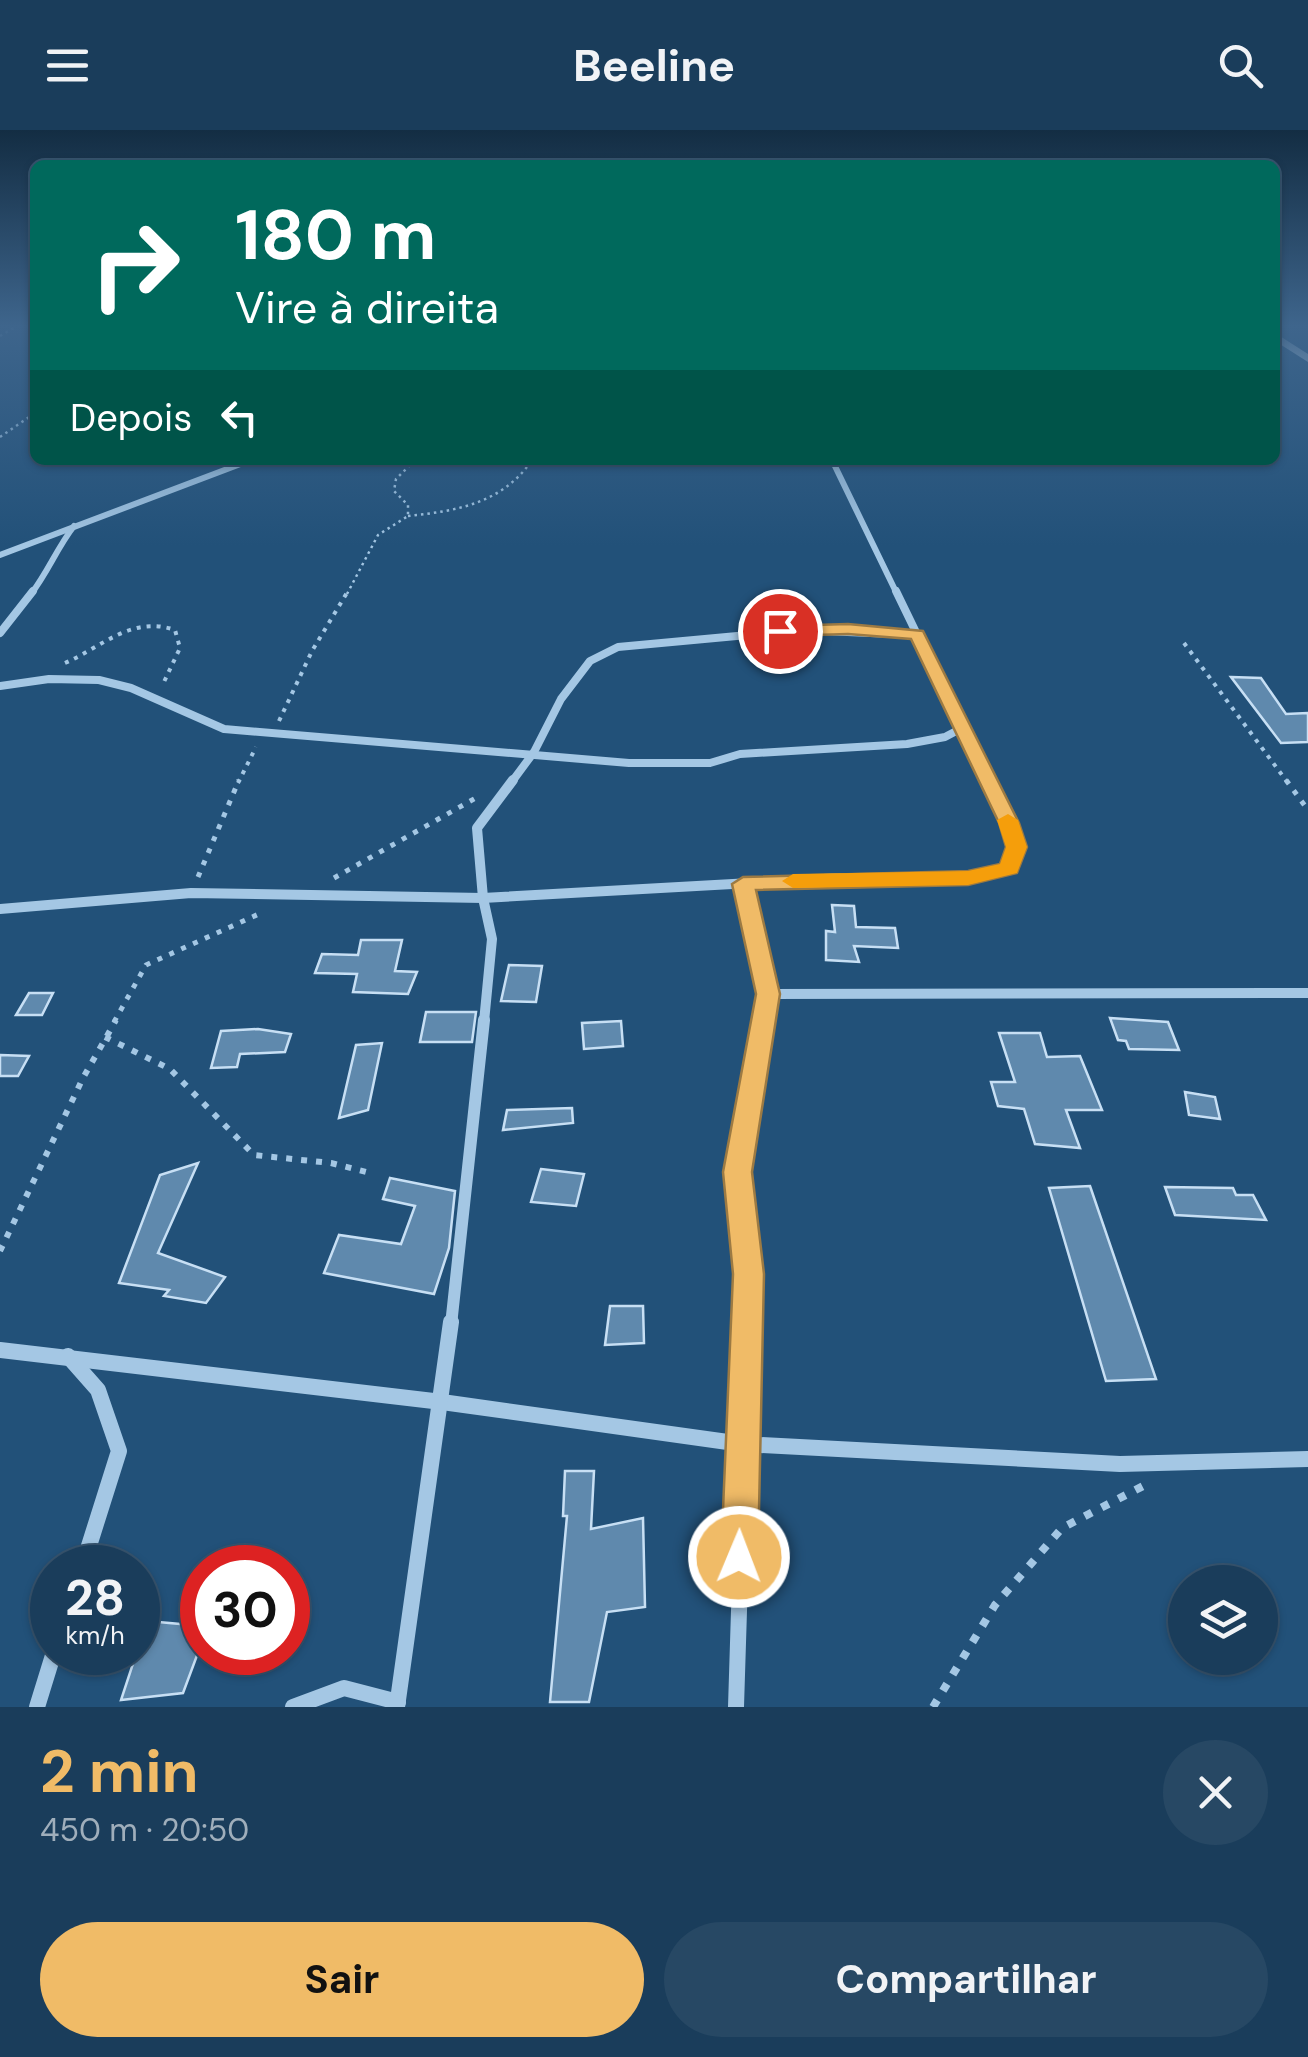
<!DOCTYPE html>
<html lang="pt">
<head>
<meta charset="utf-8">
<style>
	:root { --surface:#1a3d5b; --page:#274864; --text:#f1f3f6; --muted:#9faebb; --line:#385671; --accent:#f0bb67 }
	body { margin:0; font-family:"DM Sans",sans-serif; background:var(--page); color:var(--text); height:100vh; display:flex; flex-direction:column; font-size:38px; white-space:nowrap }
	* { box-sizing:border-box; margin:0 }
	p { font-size:32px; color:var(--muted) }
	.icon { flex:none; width:55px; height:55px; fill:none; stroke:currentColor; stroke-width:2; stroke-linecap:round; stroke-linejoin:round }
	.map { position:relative; height:1577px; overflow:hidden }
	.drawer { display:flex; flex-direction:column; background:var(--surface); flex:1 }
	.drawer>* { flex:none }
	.hud { position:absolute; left:30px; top:30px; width:1250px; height:305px; border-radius:15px; box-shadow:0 2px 8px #0004,0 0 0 2px var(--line); background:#00695c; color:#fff; overflow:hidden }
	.controls { position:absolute; left:1168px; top:1435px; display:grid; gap:20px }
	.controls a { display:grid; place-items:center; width:110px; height:110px; border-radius:50%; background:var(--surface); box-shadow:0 2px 8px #0004,0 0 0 2px var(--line); font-size:50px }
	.speed { position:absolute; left:30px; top:1415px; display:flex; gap:20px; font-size:50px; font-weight:700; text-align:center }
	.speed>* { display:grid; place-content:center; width:130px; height:130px; border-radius:50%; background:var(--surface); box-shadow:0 2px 8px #0004,0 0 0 2px var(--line); line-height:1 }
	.speed small { font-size:25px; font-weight:400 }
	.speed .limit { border:15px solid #d22; background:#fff; color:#111 }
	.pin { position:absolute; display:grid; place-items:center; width:85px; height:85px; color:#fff; margin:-42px; border:5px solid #fff; border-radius:50%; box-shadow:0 2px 10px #0007 }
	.me { position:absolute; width:110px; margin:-55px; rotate:1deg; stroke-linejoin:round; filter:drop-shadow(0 0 8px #0008) }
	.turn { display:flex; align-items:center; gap:35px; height:210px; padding:0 40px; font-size:45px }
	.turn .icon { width:130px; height:130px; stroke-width:2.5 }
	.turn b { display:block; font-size:70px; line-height:85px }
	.then { display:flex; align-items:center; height:95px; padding:0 40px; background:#0003; gap:20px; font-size:38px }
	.round { display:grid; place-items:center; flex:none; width:105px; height:105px; border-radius:52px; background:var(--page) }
	.headline { display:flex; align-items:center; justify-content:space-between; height:170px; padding:0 40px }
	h1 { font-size:60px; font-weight:700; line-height:75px; color:var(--accent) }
	.action { display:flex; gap:20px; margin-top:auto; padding:20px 40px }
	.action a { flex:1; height:115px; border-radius:60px; background:var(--accent); color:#111; font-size:40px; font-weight:700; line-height:115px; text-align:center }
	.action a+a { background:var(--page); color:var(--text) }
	header { display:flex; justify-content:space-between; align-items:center; height:130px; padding:0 40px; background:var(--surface); font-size:45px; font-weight:700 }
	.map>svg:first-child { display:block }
	.building { fill:#5f89ad; stroke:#c7dff4; stroke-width:2.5 }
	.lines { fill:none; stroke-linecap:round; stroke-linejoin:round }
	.path-far4 { stroke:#a4c7e4; stroke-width:2.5; stroke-dasharray:2.5 4; stroke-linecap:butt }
	.path-far3 { stroke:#a4c7e4; stroke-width:4; stroke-dasharray:4 6; stroke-linecap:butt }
	.path-far2 { stroke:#a4c7e4; stroke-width:5; stroke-dasharray:5 8; stroke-linecap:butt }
	.path-far1 { stroke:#a4c7e4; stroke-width:6; stroke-dasharray:6 9; stroke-linecap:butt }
	.path { stroke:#a4c7e4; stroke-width:8; stroke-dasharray:8 11; stroke-linecap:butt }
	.minor-far4 { stroke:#a4c7e4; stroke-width:6 }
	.minor-far3 { stroke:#a4c7e4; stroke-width:8 }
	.minor-far2 { stroke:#a4c7e4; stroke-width:10 }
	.minor-far1 { stroke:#a4c7e4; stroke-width:12 }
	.minor { stroke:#a4c7e4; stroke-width:16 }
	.primary { fill:#e4f0fc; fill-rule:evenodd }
	.route { fill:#f0bb67; stroke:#9c7a43; stroke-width:2.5 }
	.slow { fill:#f59e0b }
</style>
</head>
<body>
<header><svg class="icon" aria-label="menu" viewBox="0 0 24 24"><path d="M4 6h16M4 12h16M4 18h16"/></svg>Beeline<svg class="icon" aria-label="search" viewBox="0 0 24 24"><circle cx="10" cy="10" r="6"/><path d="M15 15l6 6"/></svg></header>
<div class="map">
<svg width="1308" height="1577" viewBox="0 0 1308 1577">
	<rect width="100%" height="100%" fill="#225179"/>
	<g class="building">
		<polygon points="1231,547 1261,548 1286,584 1308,583 1308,612 1281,613"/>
		<polygon points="832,775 854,776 856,797 895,798 898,818 854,816 859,832 826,830 826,801 835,802"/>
		<polygon points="361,810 402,810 395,841 417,842 408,864 353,862 357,844 315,843 322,824 358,825"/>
		<polygon points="509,835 542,836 536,872 501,871"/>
		<polygon points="29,863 53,863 42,885 16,885"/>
		<polygon points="426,882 476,882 472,912 420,912"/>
		<polygon points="1110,888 1168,892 1179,920 1129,919 1126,911 1118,910"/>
		<polygon points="621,891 623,916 584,919 582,893"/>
		<polygon points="258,899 291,904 285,922 240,924 237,937 211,938 221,901"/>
		<polygon points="999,903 1040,903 1047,927 1080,926 1102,980 1066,980 1080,1018 1035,1014 1024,979 998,976 991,952 1015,952"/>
		<polygon points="382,913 368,980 339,988 356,915"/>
		<polygon points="0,925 29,926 18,946 0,946"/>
		<polygon points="1185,962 1215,967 1220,989 1189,985"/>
		<polygon points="572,978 573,993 503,1000 507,980"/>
		<polygon points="198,1033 158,1123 225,1147 206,1173 164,1166 169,1160 119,1153 160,1045"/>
		<polygon points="541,1039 584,1044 576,1076 531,1072"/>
		<polygon points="390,1048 455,1061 449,1118 434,1164 324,1143 339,1105 401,1114 415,1076 383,1069"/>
		<polygon points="1090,1056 1156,1249 1106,1251 1049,1058"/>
		<polygon points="1165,1057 1233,1058 1236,1065 1253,1065 1266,1090 1175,1085"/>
		<polygon points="610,1176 643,1176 644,1213 605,1215"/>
		<polygon points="565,1341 594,1341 591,1399 643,1388 645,1477 607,1482 589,1572 550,1572 567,1386 563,1386"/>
		<polygon points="147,1491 202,1496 202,1512 183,1563 121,1570"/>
	</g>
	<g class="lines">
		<g class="path-far4">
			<polyline points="0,206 17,196"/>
			<polyline points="0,307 35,283"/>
			<path d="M 408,386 C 457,381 503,373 532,330"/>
			<polyline points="347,464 378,405 408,386 408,375 394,361 396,349 415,330"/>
		</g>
		<g class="path-far3">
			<polyline points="1184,513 1288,653"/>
			<path d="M 65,533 C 102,517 132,485 175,500 L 180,518 L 163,554"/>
			<polyline points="279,591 312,521 348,461"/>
			<polyline points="238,653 256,617"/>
		</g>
		<g class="path-far2">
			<polyline points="1286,650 1308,680"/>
			<polyline points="198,747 239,650"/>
			<polyline points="334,748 481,665"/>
			<polyline points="114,892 146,835 261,783"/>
		</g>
		<g class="path-far1">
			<polyline points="105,907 170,939 254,1025 331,1033 370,1043"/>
			<polyline points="0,1121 83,948 116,890"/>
		</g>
		<polyline class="path" points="933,1577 995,1475 1062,1398 1147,1354"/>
		<g class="minor-far4">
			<polyline points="832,330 897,464"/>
			<polyline points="0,425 251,330"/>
			<path d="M 31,464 C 48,442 57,418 74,396"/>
		</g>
		<g class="minor-far3">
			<polyline points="896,461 989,653"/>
			<polyline points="0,503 33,461"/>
			<polyline points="0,556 49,549 99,550 131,558 224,599 629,633 710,633 740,624 907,614 945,607 962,598"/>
			<polyline points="511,653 534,622 561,569 590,531 618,517 801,500 917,505"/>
		</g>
		<g class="minor-far2">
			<polyline points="743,754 768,864 763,892"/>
			<polyline points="0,779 191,763 483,768 841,748 968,748 1009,738 1016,717 988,650"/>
			<polyline points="768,864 1308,863"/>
			<polyline points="484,892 492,809 483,768 477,698 513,650"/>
		</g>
		<g class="minor-far1">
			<polyline points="451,1195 484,890"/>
			<polyline points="747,1195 749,1144 738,1042 764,890"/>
		</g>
		<g class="minor">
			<polyline points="0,1220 442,1272 742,1314 1120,1334 1308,1329"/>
			<polyline points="68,1226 98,1260 119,1321 82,1438"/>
			<polyline points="37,1577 54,1522"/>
			<polyline points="293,1577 344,1558 398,1572"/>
			<polyline points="397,1577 451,1192"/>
			<polyline points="736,1577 748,1192"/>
		</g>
		<polygon class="primary" points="1275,203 1308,224 1308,232 1275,211"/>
	</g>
	<linearGradient id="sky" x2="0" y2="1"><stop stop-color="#132d43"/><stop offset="0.47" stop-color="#3e658c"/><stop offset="1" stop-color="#3e658c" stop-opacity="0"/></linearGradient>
	<rect width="1308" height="416" fill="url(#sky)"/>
	<polygon class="route" points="848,494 923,501 1019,693 1027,717 1017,743 968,755 756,760 780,864 752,1042 764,1144 758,1427 752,1440 739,1445 726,1440 721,1427 733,1144 723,1042 756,864 732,754 743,747 968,741 1000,734 1006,717 999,693 911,509 848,504 780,506 772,501 780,496"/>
	<polygon class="slow" points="1008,684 1018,690 1027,717 1017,743 968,755 793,758 782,751 793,744 968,741 1000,734 1006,717 997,690"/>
</svg>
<div class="controls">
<a><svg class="icon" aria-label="layers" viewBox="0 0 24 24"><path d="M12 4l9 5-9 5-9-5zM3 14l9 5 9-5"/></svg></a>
</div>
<div class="speed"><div>28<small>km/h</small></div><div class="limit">30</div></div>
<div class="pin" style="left:780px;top:501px;background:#d93025"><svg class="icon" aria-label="arrive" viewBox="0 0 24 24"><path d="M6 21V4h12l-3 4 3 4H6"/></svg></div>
<svg class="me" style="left:739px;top:1427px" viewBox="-20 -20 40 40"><circle r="17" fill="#f0bb67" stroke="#fff" stroke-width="3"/><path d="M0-11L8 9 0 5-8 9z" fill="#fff"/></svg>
<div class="hud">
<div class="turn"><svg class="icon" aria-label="right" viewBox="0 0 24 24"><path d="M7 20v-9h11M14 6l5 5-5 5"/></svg><div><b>180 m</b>Vire à direita</div></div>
<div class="then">Depois<svg class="icon" aria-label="left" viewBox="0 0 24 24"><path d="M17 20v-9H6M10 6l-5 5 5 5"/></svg></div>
</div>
</div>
<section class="drawer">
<div class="headline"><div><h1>2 min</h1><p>450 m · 20:50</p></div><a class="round"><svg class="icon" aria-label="close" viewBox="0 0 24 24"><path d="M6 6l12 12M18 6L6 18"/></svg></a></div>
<div class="action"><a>Sair</a><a>Compartilhar</a></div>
</section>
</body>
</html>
